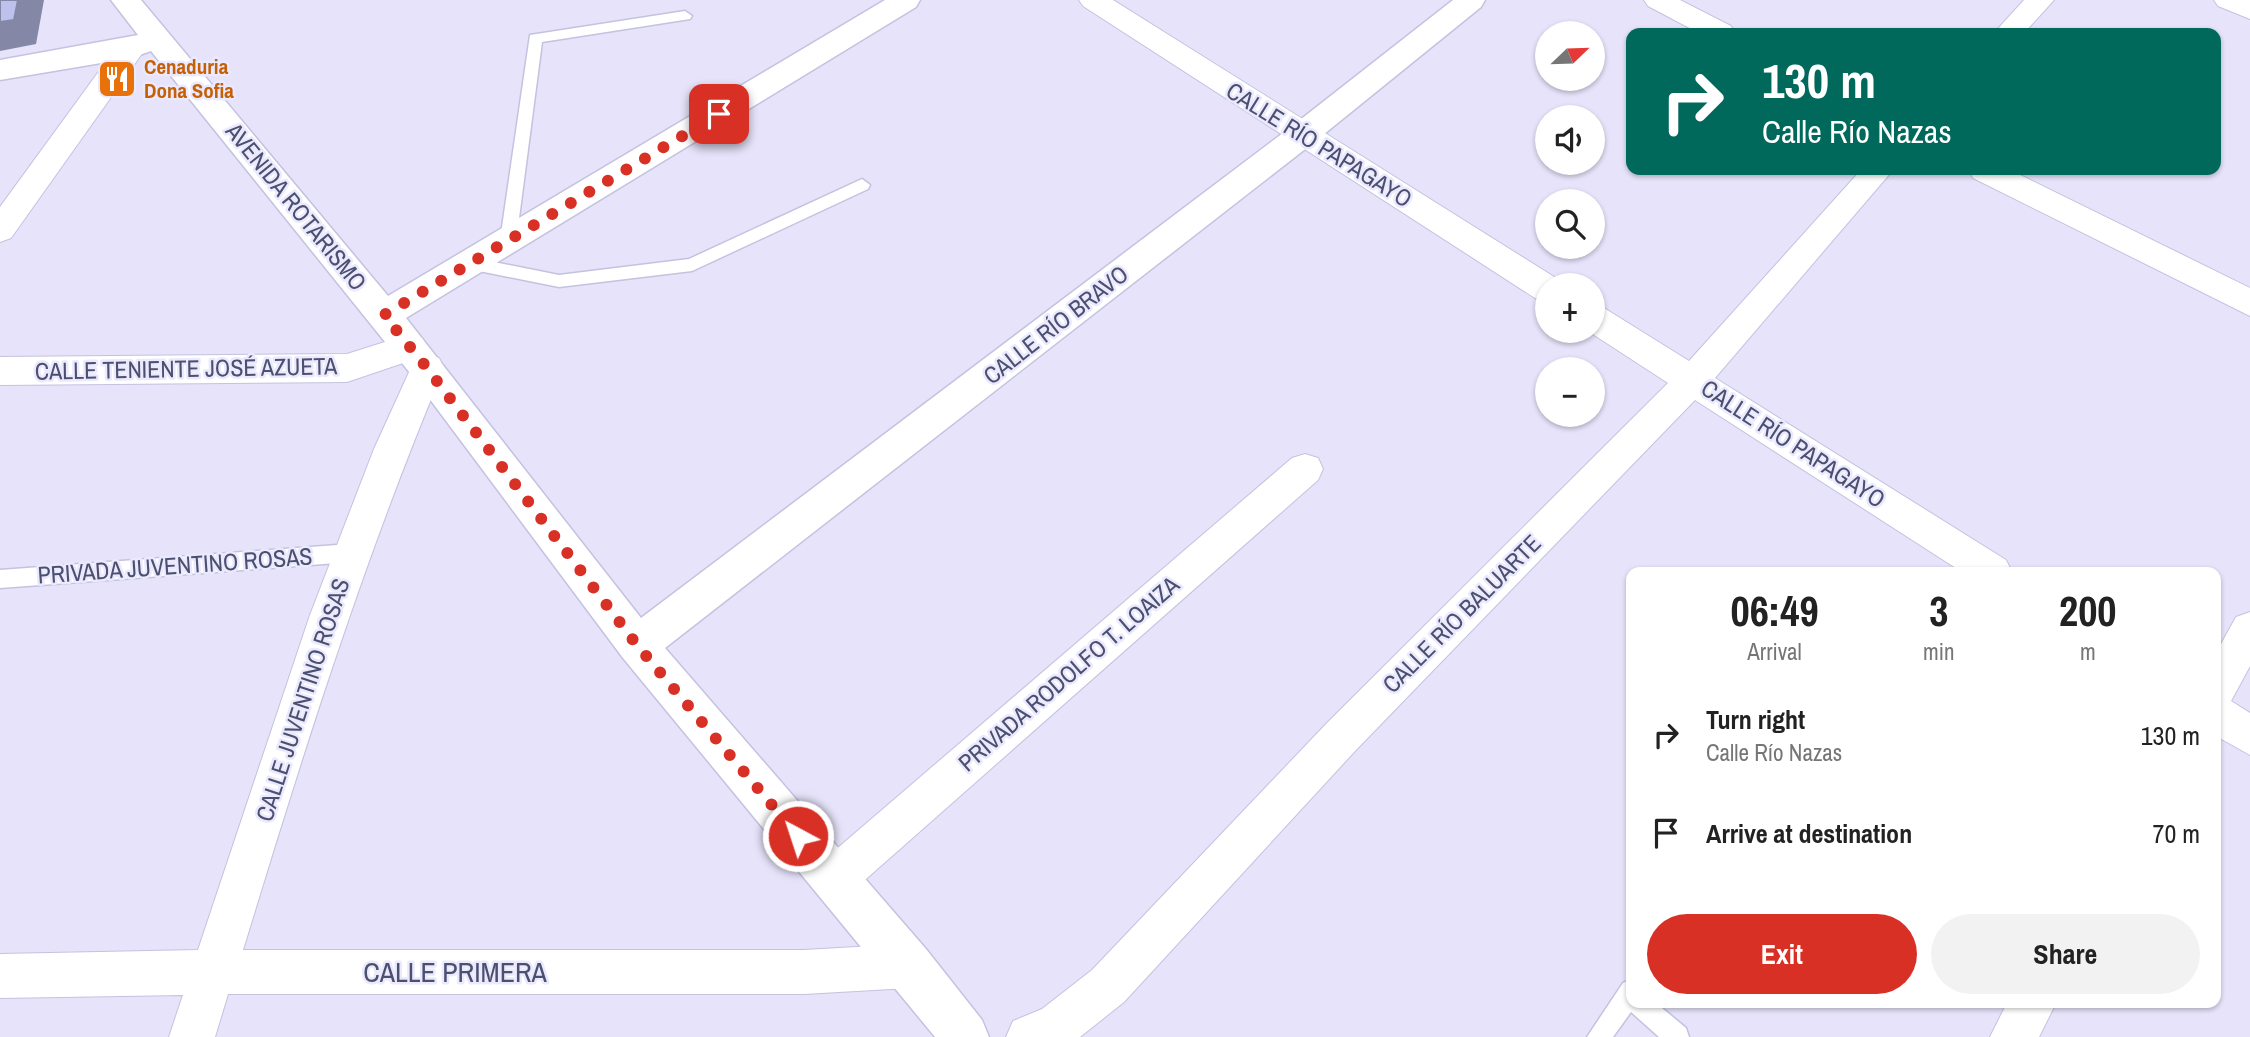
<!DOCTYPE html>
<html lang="en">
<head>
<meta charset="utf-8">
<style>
	:root { --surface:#fff; --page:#f2f2f2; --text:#222; --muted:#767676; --accent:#d93025 }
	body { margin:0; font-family:"Archivo Narrow",sans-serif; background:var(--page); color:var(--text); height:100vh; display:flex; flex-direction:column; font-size:26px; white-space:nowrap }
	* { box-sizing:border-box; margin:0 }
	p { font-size:23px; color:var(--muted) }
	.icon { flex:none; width:38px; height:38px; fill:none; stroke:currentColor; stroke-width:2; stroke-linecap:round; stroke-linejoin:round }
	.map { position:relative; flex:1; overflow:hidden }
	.side { position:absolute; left:1626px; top:567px; width:595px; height:441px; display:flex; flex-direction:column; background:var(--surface); border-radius:14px; box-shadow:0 2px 5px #0004 }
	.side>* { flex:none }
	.top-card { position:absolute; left:1626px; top:28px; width:595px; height:147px; border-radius:14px; box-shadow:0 2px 5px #0004; background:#00695c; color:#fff; overflow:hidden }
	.needle { width:46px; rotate:67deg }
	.buttons { position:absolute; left:1535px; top:21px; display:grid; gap:14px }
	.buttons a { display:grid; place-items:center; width:70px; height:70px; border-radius:50%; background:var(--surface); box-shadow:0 2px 5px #0004; font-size:35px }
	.pin { position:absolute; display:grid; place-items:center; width:60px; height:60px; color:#fff; margin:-30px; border-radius:14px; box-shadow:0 4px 10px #0006 }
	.me { position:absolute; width:77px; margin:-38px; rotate:320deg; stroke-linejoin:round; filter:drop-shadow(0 0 5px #0008) }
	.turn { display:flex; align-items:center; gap:24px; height:147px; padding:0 21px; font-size:32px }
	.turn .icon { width:91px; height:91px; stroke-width:2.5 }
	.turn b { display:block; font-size:49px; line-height:60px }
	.eta { display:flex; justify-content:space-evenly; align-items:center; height:119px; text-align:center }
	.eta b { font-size:42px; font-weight:700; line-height:49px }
	.action { display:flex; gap:14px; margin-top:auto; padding:14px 21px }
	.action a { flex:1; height:80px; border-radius:42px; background:var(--accent); color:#fff; font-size:28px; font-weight:700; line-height:80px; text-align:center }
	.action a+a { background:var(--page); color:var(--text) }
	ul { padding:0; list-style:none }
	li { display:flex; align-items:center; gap:21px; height:98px; padding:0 21px }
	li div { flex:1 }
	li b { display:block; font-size:26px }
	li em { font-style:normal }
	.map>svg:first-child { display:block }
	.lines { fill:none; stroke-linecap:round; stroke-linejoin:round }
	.service-casing { stroke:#c3c3e0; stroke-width:3 }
	.minor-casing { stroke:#c3c3e0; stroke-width:2 }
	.tertiary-casing { stroke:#c3c3e0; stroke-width:3 }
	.service { fill:#fff; fill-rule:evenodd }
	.minor { fill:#fff; fill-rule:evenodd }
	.tertiary { fill:#fff; fill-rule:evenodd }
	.shaded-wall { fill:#8487a6 }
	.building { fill:#bdc1ed; stroke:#8487a6; stroke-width:2 }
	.route { stroke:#d93025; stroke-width:12; stroke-dasharray:0 21.6 }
	.labels { text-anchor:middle; stroke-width:5; stroke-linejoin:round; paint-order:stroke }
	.far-food-label { font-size:21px; font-weight:bold; fill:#c56008; stroke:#ebe9fd; text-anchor:start }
	.street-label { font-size:24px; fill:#4b5070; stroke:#ebe9fd }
	.near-street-label { font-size:28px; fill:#4b5070; stroke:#ebe9fd }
</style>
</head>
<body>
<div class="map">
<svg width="2250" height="1037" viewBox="0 0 2250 1037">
	<rect width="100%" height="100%" fill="#e6e3fa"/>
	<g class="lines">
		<defs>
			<g id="service">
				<polygon points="685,11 692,16 690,19 542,42 516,241 508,247 502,245 500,241 530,35"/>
				<polygon points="862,179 870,185 868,189 692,271 559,287 469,269 461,263 469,257 559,275 689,259"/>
				<polygon points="350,544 357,547 360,553 357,559 350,562 0,588 0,570"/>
				<polygon points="1631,979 1631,1003 1656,1003 1686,1028 1689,1037 1659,1037 1631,1012 1613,1037 1587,1037 1623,983"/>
			</g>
			<g id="minor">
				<polygon points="1079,0 1113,0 1559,280 1561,285 1547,285 1547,301 1535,298 1083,6"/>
				<polygon points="1644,0 1680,0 1731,26 1735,33 1699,33 1648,6"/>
				<polygon points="2024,0 2054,0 2024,33 1994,33"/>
				<polygon points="2214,0 2250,0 2250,19 2218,6"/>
				<polygon points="131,39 141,41 145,48 141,55 11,238 0,242 0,207 121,41"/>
				<polygon points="1861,170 1893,170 1715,378 2006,560 2012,572 1962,572 1695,400 1355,751 1124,1002 1080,1037 1006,1037 1013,1021 1042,1009 1092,970 1327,723 1668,383 1588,331 1592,331 1592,304 1604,308 1689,361"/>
				<polygon points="1969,170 2010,170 2250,288 2250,316 1973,178"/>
				<path d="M 410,334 L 422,338 L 427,347 L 422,356 L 427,354 L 439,358 L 444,368 C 364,558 303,753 243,950 L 804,950 L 909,944 L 925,950 L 931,966 L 925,982 L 909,988 L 804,994 L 228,994 L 215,1037 L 169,1037 L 183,995 L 0,998 L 0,954 L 198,950 L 310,615 L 374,449 L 415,359 L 347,382 L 0,385 L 0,357 L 347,354 Z"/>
				<polygon points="1305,454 1318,458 1323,469 1318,480 849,894 834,901 819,894 812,879 819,864 1292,458"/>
				<polygon points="2250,612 2250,666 2231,701 2250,713 2250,755 2216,736 2216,653 2236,617"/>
				<polygon points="2007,1003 2056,1003 2039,1037 1990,1037"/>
			</g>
			<polygon id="tertiary" points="111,0 141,0 388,296 885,0 920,0 916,7 406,318 641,618 1291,127 1453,0 1485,0 1481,7 1313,143 665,648 926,949 982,1020 989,1037 935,1037 623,658 414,378 151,51 131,58 0,80 0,60 138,35"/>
		</defs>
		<use href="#service" class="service-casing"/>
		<use href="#minor" class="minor-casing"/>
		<use href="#tertiary" class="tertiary-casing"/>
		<use href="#service" class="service"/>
		<use href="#minor" class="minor"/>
		<use href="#tertiary" class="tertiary"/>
	</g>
	<polygon class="shaded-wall" points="18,0 44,0 36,44 0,51 0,22"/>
	<polygon class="building" points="0,0 18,0 14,20 0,22"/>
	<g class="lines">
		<polyline class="route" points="719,114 384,315 427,368 637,645 798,836"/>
	</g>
	<defs>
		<symbol id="restaurant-square" viewBox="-11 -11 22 22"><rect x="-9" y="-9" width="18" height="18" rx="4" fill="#e8710a" stroke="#ebe9fd"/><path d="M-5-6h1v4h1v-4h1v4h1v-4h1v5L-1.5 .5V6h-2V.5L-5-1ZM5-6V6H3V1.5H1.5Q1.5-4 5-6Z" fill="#fff"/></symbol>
	</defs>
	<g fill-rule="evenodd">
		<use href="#restaurant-square" x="95" y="57" width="44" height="44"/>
	</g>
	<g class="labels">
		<g class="far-food-label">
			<text x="144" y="74">Cenaduria<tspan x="144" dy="24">Dona Sofia</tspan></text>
		</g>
		<g class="street-label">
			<text transform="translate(1319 145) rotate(32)" y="8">CALLE RÍO PAPAGAYO</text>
			<text transform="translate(296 207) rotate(51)" y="8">AVENIDA ROTARISMO</text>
			<text transform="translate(1056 325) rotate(-38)" y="8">CALLE RÍO BRAVO</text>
			<text transform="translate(186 369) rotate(-1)" y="8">CALLE TENIENTE JOSÉ AZUETA</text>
			<text transform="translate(1793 444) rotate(33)" y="8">CALLE RÍO PAPAGAYO</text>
			<text transform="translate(175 566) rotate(-4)" y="8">PRIVADA JUVENTINO ROSAS</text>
			<text transform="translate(1462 614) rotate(-45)" y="8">CALLE RÍO BALUARTE</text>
			<text transform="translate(1069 674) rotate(-41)" y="8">PRIVADA RODOLFO T. LOAIZA</text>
			<text transform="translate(303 700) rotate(-72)" y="8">CALLE JUVENTINO ROSAS</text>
		</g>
		<g class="near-street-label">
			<text x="455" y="982">CALLE PRIMERA</text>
		</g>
	</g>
</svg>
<div class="buttons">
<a><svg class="needle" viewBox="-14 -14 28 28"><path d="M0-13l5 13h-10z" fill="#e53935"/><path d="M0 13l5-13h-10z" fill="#767676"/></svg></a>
<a><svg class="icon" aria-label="sound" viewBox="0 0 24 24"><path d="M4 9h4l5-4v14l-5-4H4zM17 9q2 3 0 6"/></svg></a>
<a><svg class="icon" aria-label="search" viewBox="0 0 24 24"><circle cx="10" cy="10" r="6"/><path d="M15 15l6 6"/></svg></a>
<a>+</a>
<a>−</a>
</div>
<div class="pin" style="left:719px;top:114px;background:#d93025"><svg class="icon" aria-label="arrive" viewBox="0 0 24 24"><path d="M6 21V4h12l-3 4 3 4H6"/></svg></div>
<svg class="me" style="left:798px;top:836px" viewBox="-20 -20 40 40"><circle r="17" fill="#d93025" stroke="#fff" stroke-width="3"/><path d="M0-11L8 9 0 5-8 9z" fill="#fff"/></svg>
<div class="top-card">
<div class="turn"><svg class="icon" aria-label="right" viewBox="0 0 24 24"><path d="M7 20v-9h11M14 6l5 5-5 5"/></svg><div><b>130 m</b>Calle Río Nazas</div></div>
</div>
<section class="side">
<div class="eta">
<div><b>06:49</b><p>Arrival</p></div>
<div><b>3</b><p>min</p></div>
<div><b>200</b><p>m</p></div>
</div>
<ul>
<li><svg class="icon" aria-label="right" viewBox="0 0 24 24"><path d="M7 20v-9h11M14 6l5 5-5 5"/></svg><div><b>Turn right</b><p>Calle Río Nazas</p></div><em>130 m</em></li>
<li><svg class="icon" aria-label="arrive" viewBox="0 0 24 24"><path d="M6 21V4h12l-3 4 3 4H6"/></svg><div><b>Arrive at destination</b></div><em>70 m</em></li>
</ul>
<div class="action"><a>Exit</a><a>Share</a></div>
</section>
</div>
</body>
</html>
